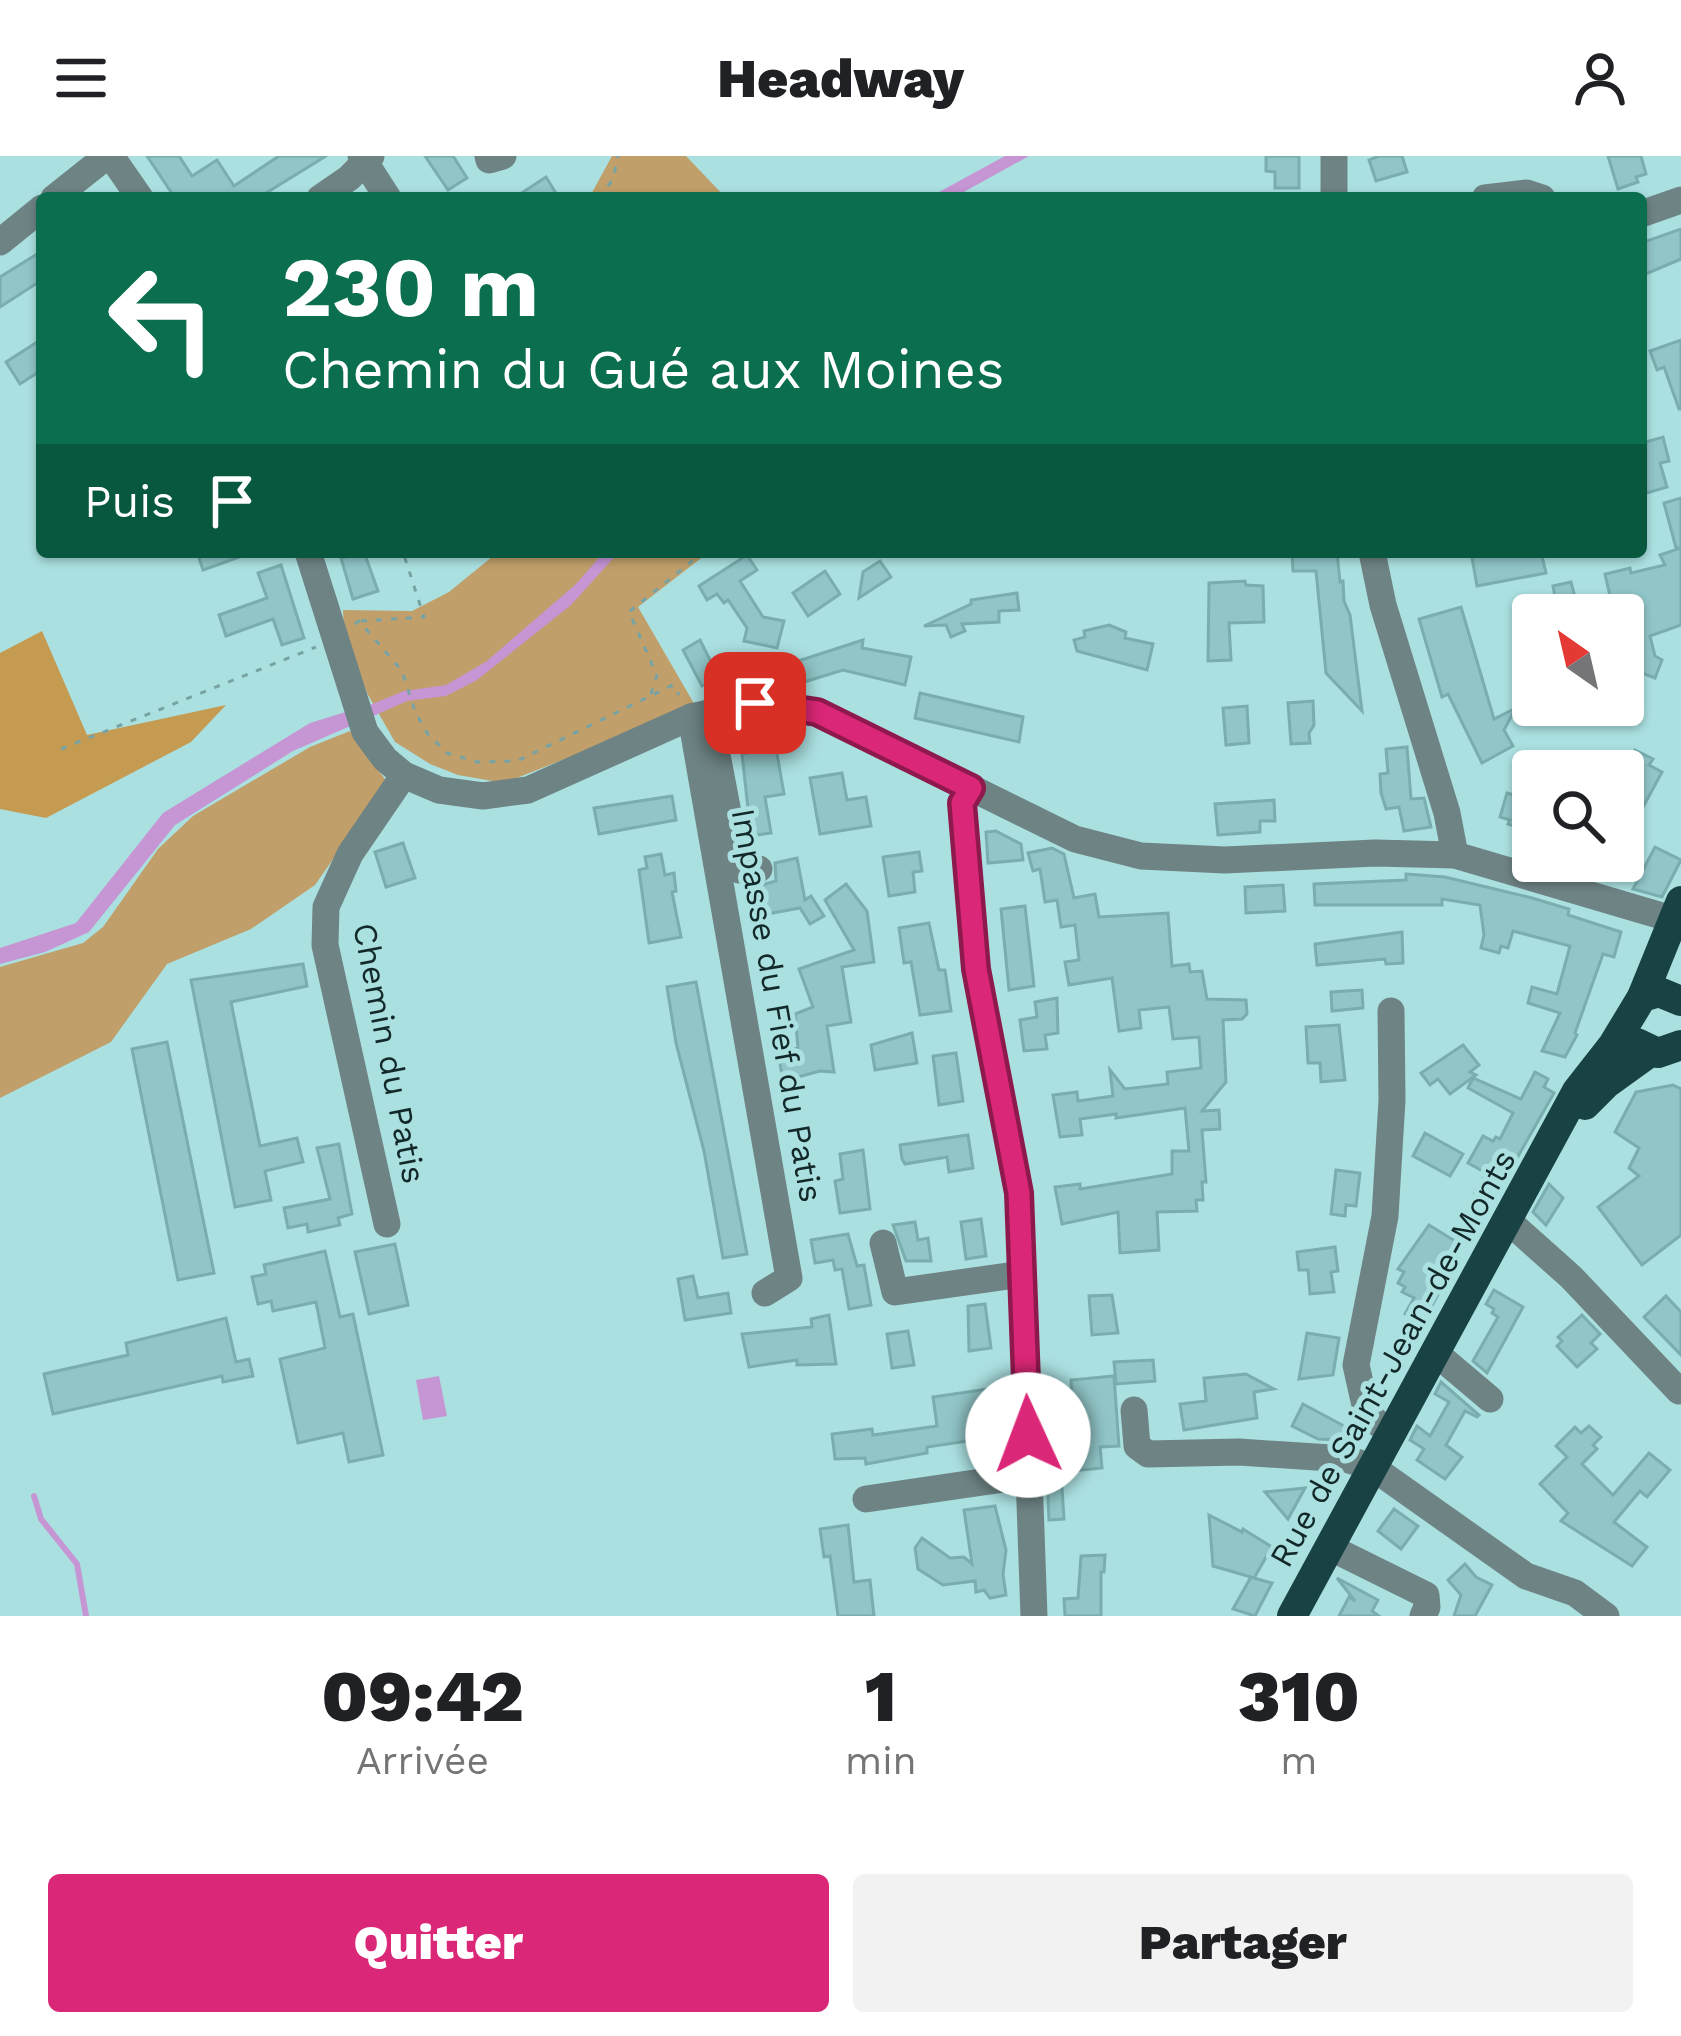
<!DOCTYPE html>
<html lang="fr">
<head>
<meta charset="utf-8">
<style>
	:root { --surface:#fff; --page:#f2f2f2; --text:#202124; --muted:#757577; --accent:#db2777 }
	body { margin:0; font-family:"Work Sans",sans-serif; background:var(--page); color:var(--text); height:100vh; display:flex; flex-direction:column; font-size:45px; white-space:nowrap }
	* { box-sizing:border-box; margin:0 }
	p { font-size:39px; color:var(--muted) }
	.icon { flex:none; width:66px; height:66px; fill:none; stroke:currentColor; stroke-width:2; stroke-linecap:round; stroke-linejoin:round }
	.map { position:relative; height:1460px; overflow:hidden }
	.panel { display:flex; flex-direction:column; background:var(--surface); flex:1 }
	.panel>* { flex:none }
	.banner { position:absolute; left:36px; top:36px; width:1611px; height:366px; border-radius:12px; box-shadow:0 3px 9px #0004; background:#0b6e4f; color:#fff; overflow:hidden }
	.needle { width:78px; rotate:326deg }
	.tools { position:absolute; left:1512px; top:438px; display:grid; gap:24px }
	.tools a { display:grid; place-items:center; width:132px; height:132px; border-radius:12px; background:var(--surface); box-shadow:0 3px 9px #0004; font-size:60px }
	.pin { position:absolute; display:grid; place-items:center; width:102px; height:102px; color:#fff; margin:-51px; border-radius:24px; box-shadow:0 6px 18px #0006 }
	.me { position:absolute; width:132px; margin:-66px; rotate:358deg; stroke-linejoin:round; filter:drop-shadow(0 0 9px #0008) }
	.turn { display:flex; align-items:center; gap:42px; height:252px; padding:0 48px; font-size:54px }
	.turn .icon { width:156px; height:156px; stroke-width:2.5 }
	.turn b { display:block; font-size:84px; line-height:102px }
	.then { display:flex; align-items:center; height:114px; padding:0 48px; background:#0003; gap:24px; font-size:45px }
	.eta { display:flex; justify-content:space-evenly; align-items:center; height:204px; text-align:center }
	.eta b { font-size:72px; font-weight:800; line-height:84px }
	.primary-button { display:flex; gap:24px; margin-top:auto; padding:24px 48px }
	.primary-button a { flex:1; height:138px; border-radius:12px; background:var(--accent); color:#fff; font-size:48px; font-weight:800; line-height:138px; text-align:center }
	.primary-button a+a { background:var(--page); color:var(--text) }
	header { display:flex; justify-content:space-between; align-items:center; height:156px; padding:0 48px; background:var(--surface); font-size:54px; font-weight:800 }
	.map>svg:first-child { display:block }
	.green { fill:#c09f6a }
	.forest { fill:#c59a51 }
	.water { fill:#c695d4 }
	.lines { fill:none; stroke-linecap:round; stroke-linejoin:round }
	.stream { stroke:#c695d4; stroke-width:6 }
	.building { fill:#91c5c7; stroke:#79adae; stroke-width:3 }
	.path { stroke:#78a3a4; stroke-width:3; stroke-dasharray:6 9; stroke-linecap:butt }
	.minor { stroke:#6e8384; stroke-width:27 }
	.major { stroke:#184244; stroke-width:30 }
	.route-casing { stroke:#8e194d; stroke-width:30 }
	.route { stroke:#db2777; stroke-width:21 }
	.labels { text-anchor:middle; stroke-width:10; stroke-linejoin:round; paint-order:stroke }
	.street-label { font-size:33px; fill:#132829; stroke:#abe0e1 }
</style>
</head>
<body>
<header><svg class="icon" aria-label="menu" viewBox="0 0 24 24"><path d="M4 6h16M4 12h16M4 18h16"/></svg>Headway<svg class="icon" aria-label="person" viewBox="0 0 24 24"><circle cx="12" cy="8" r="4"/><path d="M4 21q1-7 8-7t8 7"/></svg></header>
<div class="map">
<svg width="1681" height="1460" viewBox="0 0 1681 1460">
	<rect width="100%" height="100%" fill="#abe0e1"/>
	<g class="green">
		<polygon points="612,0 686,0 726,42 589,42"/>
		<polygon points="498,396 709,396 638,451 696,551 504,627 458,619 430,608 395,586 367,537 344,476 343,454 412,455 449,436"/>
		<polygon points="350,575 387,626 315,729 251,773 167,808 111,886 0,942 0,811 83,787 103,771 158,693 193,660 310,591"/>
	</g>
	<polygon class="forest" points="42,475 87,579 226,549 191,586 46,662 0,653 0,497"/>
	<g class="water">
		<polygon points="1005,0 1029,0 953,42 928,42"/>
		<polygon points="604,396 619,396 571,449 477,524 446,540 407,545 369,562 365,551 404,535 446,529 487,505 576,428"/>
		<polygon points="349,555 355,568 293,595 175,669 89,776 45,796 0,808 0,792 76,767 163,657 310,567"/>
		<polygon points="439,1220 447,1260 423,1264 416,1224"/>
	</g>
	<g class="lines">
		<polyline class="stream" points="34,1340 41,1363 77,1408 86,1460"/>
	</g>
	<g class="building">
		<polygon points="147,0 179,0 192,20 217,4 234,30 279,0 326,0 258,42 175,42"/>
		<polygon points="425,0 453,0 467,22 448,34"/>
		<polygon points="1266,0 1299,0 1299,32 1275,32 1275,16 1266,15"/>
		<polygon points="1379,0 1402,0 1407,16 1376,25 1369,4"/>
		<polygon points="1608,0 1641,0 1646,18 1636,21 1638,26 1618,33"/>
		<polygon points="546,21 559,42 514,42"/>
		<polygon points="1681,73 1681,103 1641,120 1641,87"/>
		<polygon points="42,95 42,124 0,151 0,121"/>
		<polygon points="42,183 42,214 20,228 6,206"/>
		<polygon points="1681,184 1681,253 1679,253 1664,211 1657,214 1650,195"/>
		<polygon points="1663,281 1669,305 1660,307 1667,331 1647,337 1645,332 1641,333 1641,313 1646,306 1642,287"/>
		<polygon points="1681,342 1681,392 1676,392 1664,347"/>
		<polygon points="1681,392 1681,469 1650,480 1655,500 1662,504 1655,522 1634,514 1641,498 1623,502 1623,459 1558,459 1553,430 1571,426 1577,449 1610,440 1605,418 1630,412 1631,417 1665,409 1660,399"/>
		<polygon points="197,396 247,396 248,398 203,414"/>
		<polygon points="364,396 378,435 353,443 341,402"/>
		<polygon points="1292,396 1337,396 1340,426 1343,425 1344,445 1350,459 1362,555 1326,517 1316,415 1293,415"/>
		<polygon points="1471,396 1541,396 1546,417 1477,430"/>
		<polygon points="747,399 757,414 740,425 763,461 784,465 777,492 744,485 747,472 728,444 724,447 717,438 707,444 699,430"/>
		<polygon points="880,405 891,421 859,442 863,416"/>
		<polygon points="281,409 304,482 282,489 273,463 226,480 219,459 267,442 258,417"/>
		<polygon points="825,415 840,438 808,460 793,437"/>
		<polygon points="1245,425 1246,429 1263,430 1264,466 1229,467 1231,504 1208,505 1209,427"/>
		<polygon points="1017,437 1019,454 999,455 999,466 962,468 965,475 951,481 946,469 924,470 971,448 971,444"/>
		<polygon points="1461,451 1494,563 1516,552 1504,574 1513,590 1482,607 1448,538 1442,541 1419,463"/>
		<polygon points="1109,469 1126,476 1125,482 1153,488 1147,514 1077,495 1074,484 1085,481 1084,475"/>
		<polygon points="700,484 711,506 725,498 735,518 702,530 683,494"/>
		<polygon points="863,484 862,492 911,501 905,529 843,514 804,526 798,505"/>
		<polygon points="920,537 1023,561 1019,586 915,562"/>
		<polygon points="1313,545 1314,569 1309,577 1310,587 1291,588 1288,547"/>
		<polygon points="1247,550 1249,587 1226,589 1223,552"/>
		<polygon points="1407,591 1411,643 1424,642 1431,671 1404,675 1399,651 1386,653 1381,637 1380,618 1388,617 1386,593"/>
		<polygon points="776,592 784,638 765,641 771,677 751,680 742,598"/>
		<polygon points="1635,594 1653,603 1649,609 1662,616 1642,653 1623,643 1623,626 1629,615 1626,613"/>
		<polygon points="842,617 847,644 866,641 871,670 820,678 810,622"/>
		<polygon points="1507,637 1533,644 1533,676 1508,668 1510,664 1500,661"/>
		<polygon points="672,640 676,664 599,678 594,652"/>
		<polygon points="1274,644 1275,665 1260,665 1260,676 1218,679 1215,648"/>
		<polygon points="996,675 1021,688 1023,704 988,707 986,676"/>
		<polygon points="403,687 415,722 386,731 375,696"/>
		<polygon points="1655,691 1681,704 1662,741 1633,733"/>
		<polygon points="1052,692 1064,698 1074,742 1095,738 1099,761 1168,757 1172,810 1189,808 1190,816 1202,815 1207,843 1246,844 1247,858 1242,863 1223,864 1226,926 1202,955 1219,954 1220,973 1202,974 1206,1026 1202,1026 1203,1044 1196,1044 1197,1055 1157,1056 1159,1094 1120,1097 1118,1056 1062,1068 1055,1031 1080,1028 1080,1033 1172,1018 1172,995 1189,995 1185,952 1116,962 1116,958 1080,963 1082,979 1060,981 1053,939 1077,936 1078,945 1113,940 1110,914 1125,933 1168,928 1167,916 1201,912 1199,881 1173,883 1169,851 1139,854 1141,872 1119,875 1112,822 1069,829 1065,806 1079,804 1075,769 1061,771 1057,744 1045,746 1040,713 1033,715 1028,697"/>
		<polygon points="919,696 922,715 913,716 915,736 889,740 883,701"/>
		<polygon points="661,698 665,719 674,717 676,735 672,736 681,781 649,787 639,714 647,712 645,701"/>
		<polygon points="797,702 805,744 811,740 824,760 810,768 800,752 767,758 768,767 754,769 747,733 776,725 775,707"/>
		<polygon points="1406,718 1445,721 1532,742 1569,753 1568,759 1621,776 1614,801 1603,798 1575,877 1577,879 1565,901 1542,895 1560,857 1528,847 1532,831 1557,838 1570,790 1513,775 1508,792 1501,790 1499,797 1481,792 1484,779 1480,749 1442,743 1442,749 1315,749 1314,728 1406,724"/>
		<polygon points="846,728 867,755 874,806 842,811 851,866 827,870 834,916 820,915 783,925 778,896 798,892 795,858 813,851 799,813 854,794 825,744"/>
		<polygon points="1283,729 1285,755 1246,757 1245,731"/>
		<polygon points="1025,750 1034,830 1009,834 1001,753"/>
		<polygon points="929,767 939,814 945,814 951,855 920,859 911,806 904,807 899,772"/>
		<polygon points="1402,776 1403,807 1386,808 1385,803 1317,809 1315,788"/>
		<polygon points="303,808 307,830 231,846 260,990 297,982 303,1006 265,1015 271,1044 235,1051 191,824"/>
		<polygon points="696,826 747,1098 723,1102 704,995 676,887 667,831"/>
		<polygon points="1362,834 1363,852 1332,855 1331,836"/>
		<polygon points="1057,842 1058,877 1045,879 1047,893 1024,895 1020,864 1037,861 1035,846"/>
		<polygon points="1339,869 1345,924 1321,926 1320,907 1308,907 1306,871"/>
		<polygon points="912,877 917,907 875,914 871,889"/>
		<polygon points="167,886 214,1117 178,1124 132,893"/>
		<polygon points="1463,889 1479,909 1470,916 1476,919 1450,938 1438,923 1430,929 1421,917"/>
		<polygon points="956,897 963,945 939,949 933,900"/>
		<polygon points="1535,916 1548,923 1544,931 1554,937 1492,1046 1475,1037 1486,1017 1468,1007 1483,980 1493,985 1496,981 1500,983 1513,957 1468,932 1473,922 1521,943"/>
		<polygon points="1673,929 1681,933 1681,1079 1642,1109 1598,1051 1639,1020 1629,1012 1639,992 1615,976 1636,936"/>
		<polygon points="1425,977 1463,998 1450,1020 1413,1000"/>
		<polygon points="968,979 973,1012 949,1016 947,1001 905,1008 902,1003 900,989"/>
		<polygon points="339,988 352,1058 338,1062 340,1069 308,1076 307,1068 288,1072 284,1052 330,1043 317,992"/>
		<polygon points="863,994 870,1053 840,1057 835,1025 843,1023 840,998"/>
		<polygon points="1336,1014 1360,1017 1356,1050 1346,1049 1345,1060 1331,1058"/>
		<polygon points="1549,1028 1563,1042 1546,1069 1533,1056"/>
		<polygon points="981,1063 986,1100 966,1103 961,1066"/>
		<polygon points="915,1066 918,1084 928,1082 931,1105 906,1105 893,1069"/>
		<polygon points="1429,1069 1455,1085 1432,1128 1441,1133 1422,1168 1405,1158 1414,1142 1402,1136 1405,1131 1398,1127 1404,1116 1398,1113"/>
		<polygon points="848,1078 857,1110 864,1109 871,1149 849,1153 842,1113 835,1114 833,1104 815,1107 811,1084"/>
		<polygon points="395,1088 408,1149 369,1158 355,1096"/>
		<polygon points="1335,1091 1338,1115 1331,1116 1334,1136 1310,1138 1308,1114 1299,1114 1297,1096"/>
		<polygon points="325,1095 340,1161 353,1158 383,1299 349,1306 343,1277 298,1287 280,1203 325,1192 316,1146 273,1155 271,1145 258,1148 252,1121 266,1118 264,1109"/>
		<polygon points="693,1120 698,1142 728,1137 731,1157 685,1164 678,1123"/>
		<polygon points="1494,1134 1523,1151 1487,1217 1473,1205 1498,1161 1492,1157 1494,1153 1486,1148"/>
		<polygon points="1112,1139 1118,1177 1092,1179 1089,1140"/>
		<polygon points="1666,1140 1681,1156 1681,1199 1644,1161"/>
		<polygon points="985,1148 991,1192 969,1195 968,1150"/>
		<polygon points="829,1159 836,1208 797,1209 797,1204 749,1211 742,1178 812,1171 811,1163"/>
		<polygon points="1582,1159 1600,1178 1591,1187 1597,1193 1577,1211 1557,1190 1562,1185 1558,1181"/>
		<polygon points="226,1162 236,1206 249,1203 253,1220 223,1226 222,1220 53,1258 44,1218 128,1199 126,1187"/>
		<polygon points="908,1175 914,1209 892,1212 887,1178"/>
		<polygon points="1307,1177 1339,1182 1333,1219 1299,1223"/>
		<polygon points="1153,1204 1155,1225 1116,1228 1114,1206"/>
		<polygon points="1246,1218 1274,1233 1254,1236 1257,1262 1184,1274 1180,1248 1206,1245 1204,1222"/>
		<polygon points="1114,1220 1119,1290 1100,1291 1102,1312 1061,1316 1064,1363 1049,1364 1046,1297 1075,1295 1071,1224"/>
		<polygon points="1441,1226 1479,1259 1477,1261 1465,1255 1446,1289 1462,1301 1445,1323 1417,1304 1424,1293 1410,1284 1417,1270 1430,1280 1449,1246 1435,1238"/>
		<polygon points="995,1232 1002,1280 927,1291 927,1297 866,1308 865,1302 835,1303 832,1278 872,1273 873,1279 937,1270 933,1241"/>
		<polygon points="1303,1248 1346,1271 1339,1284 1318,1283 1292,1270"/>
		<polygon points="1589,1270 1601,1281 1593,1289 1597,1293 1582,1308 1613,1339 1649,1297 1670,1314 1647,1341 1640,1335 1614,1366 1647,1391 1632,1410 1561,1365 1568,1357 1540,1328 1567,1301 1556,1290 1575,1271 1581,1277"/>
		<polygon points="1305,1332 1288,1363 1265,1336"/>
		<polygon points="995,1350 1006,1394 1003,1418 1006,1439 990,1442 984,1434 976,1436 975,1425 943,1429 918,1413 915,1392 922,1382 950,1402 964,1401 972,1408 964,1354"/>
		<polygon points="1394,1353 1418,1370 1401,1393 1378,1375"/>
		<polygon points="1209,1359 1242,1376 1243,1373 1272,1391 1254,1422 1272,1427 1255,1460 1233,1453 1251,1421 1213,1410"/>
		<polygon points="848,1369 854,1426 870,1424 874,1460 838,1460 830,1400 824,1401 820,1373"/>
		<polygon points="1105,1399 1104,1416 1101,1416 1101,1460 1065,1460 1064,1443 1078,1442 1081,1400"/>
		<polygon points="1465,1408 1476,1421 1492,1429 1475,1460 1454,1460 1461,1439 1448,1424"/>
		<polygon points="1337,1422 1378,1444 1372,1455 1379,1460 1339,1460 1349,1441 1355,1445"/>
	</g>
	<g class="lines">
		<g class="path">
			<polyline points="599,42 613,23 618,0"/>
			<polyline points="361,465 424,461 403,396"/>
			<polyline points="355,468 359,465 402,515 415,555 427,577 447,597 477,606 517,605 673,529 679,539"/>
			<polyline points="651,538 657,519 629,456 703,396"/>
			<polyline points="61,593 316,491"/>
		</g>
		<g class="minor">
			<polyline points="111,0 140,42"/>
			<polyline points="361,0 388,42"/>
			<polyline points="488,0 489,4 503,0"/>
			<polyline points="1334,0 1334,42"/>
			<polyline points="54,42 107,0"/>
			<polyline points="320,42 349,22 371,0"/>
			<polyline points="1485,42 1527,37 1542,42"/>
			<polyline points="1641,58 1681,44"/>
			<polyline points="0,86 42,52"/>
			<polyline points="308,396 365,576 385,603 404,619 439,634 483,640 528,634 691,561 755,547 817,556 1075,683 1141,700 1225,704 1375,697 1455,699 1672,763"/>
			<polyline points="1372,396 1383,449 1447,657 1455,699"/>
			<polyline points="709,557 739,714 759,713"/>
			<polyline points="691,561 789,1122 765,1137"/>
			<polyline points="971,633 962,647 976,813 1019,1037 1034,1460"/>
			<polyline points="1506,1063 1571,1121 1679,1235"/>
			<polyline points="387,1068 325,789 326,751 350,698 404,619"/>
			<polyline points="883,1087 895,1136 1023,1118"/>
			<polyline points="1432,1200 1445,1205 1490,1243"/>
			<polyline points="1134,1254 1137,1290 1148,1298 1239,1296 1346,1303 1372,1311 1526,1420 1575,1437 1606,1460"/>
			<polyline points="1390,1277 1367,1258 1356,1209 1385,1060 1392,944 1391,855"/>
			<polyline points="866,1343 1030,1319"/>
			<polyline points="1329,1391 1426,1439 1427,1451 1423,1460"/>
		</g>
		<g class="major">
			<polyline points="1642,841 1681,745"/>
			<polyline points="1637,887 1658,897 1681,889"/>
			<polyline points="1585,949 1607,927 1650,896"/>
			<polyline points="1292,1460 1577,935 1613,889 1642,841 1659,836 1681,845"/>
		</g>
	</g>
	<g class="lines">
		<defs>
			<polyline id="route" points="755,547 817,556 971,632 962,647 976,813 1019,1037 1028,1279"/>
		</defs>
		<use href="#route" class="route-casing"/>
		<use href="#route" class="route"/>
	</g>
	<g class="labels">
		<g class="street-label">
			<text transform="translate(778 849) rotate(80)" y="12">Impasse du Fief du Patis</text>
			<text transform="translate(390 897) rotate(79)" y="12">Chemin du Patis</text>
			<text transform="translate(1392 1202) rotate(-61)" y="12">Rue de Saint-Jean-de-Monts</text>
		</g>
	</g>
</svg>
<div class="tools">
<a><svg class="needle" viewBox="-14 -14 28 28"><path d="M0-13l5 13h-10z" fill="#e53935"/><path d="M0 13l5-13h-10z" fill="#757577"/></svg></a>
<a><svg class="icon" aria-label="search" viewBox="0 0 24 24"><circle cx="10" cy="10" r="6"/><path d="M15 15l6 6"/></svg></a>
</div>
<div class="pin" style="left:755px;top:547px;background:#d93025"><svg class="icon" aria-label="arrive" viewBox="0 0 24 24"><path d="M6 21V4h12l-3 4 3 4H6"/></svg></div>
<svg class="me" style="left:1028px;top:1279px" viewBox="-20 -20 40 40"><circle r="19" fill="#fff"/><path d="M0-13L10 11 0 6-10 11z" fill="#db2777"/></svg>
<div class="banner">
<div class="turn"><svg class="icon" aria-label="left" viewBox="0 0 24 24"><path d="M17 20v-9H6M10 6l-5 5 5 5"/></svg><div><b>230 m</b>Chemin du Gué aux Moines</div></div>
<div class="then">Puis<svg class="icon" aria-label="arrive" viewBox="0 0 24 24"><path d="M6 21V4h12l-3 4 3 4H6"/></svg></div>
</div>
</div>
<section class="panel">
<div class="eta">
<div><b>09:42</b><p>Arrivée</p></div>
<div><b>1</b><p>min</p></div>
<div><b>310</b><p>m</p></div>
</div>
<div class="primary-button"><a>Quitter</a><a>Partager</a></div>
</section>
</body>
</html>
